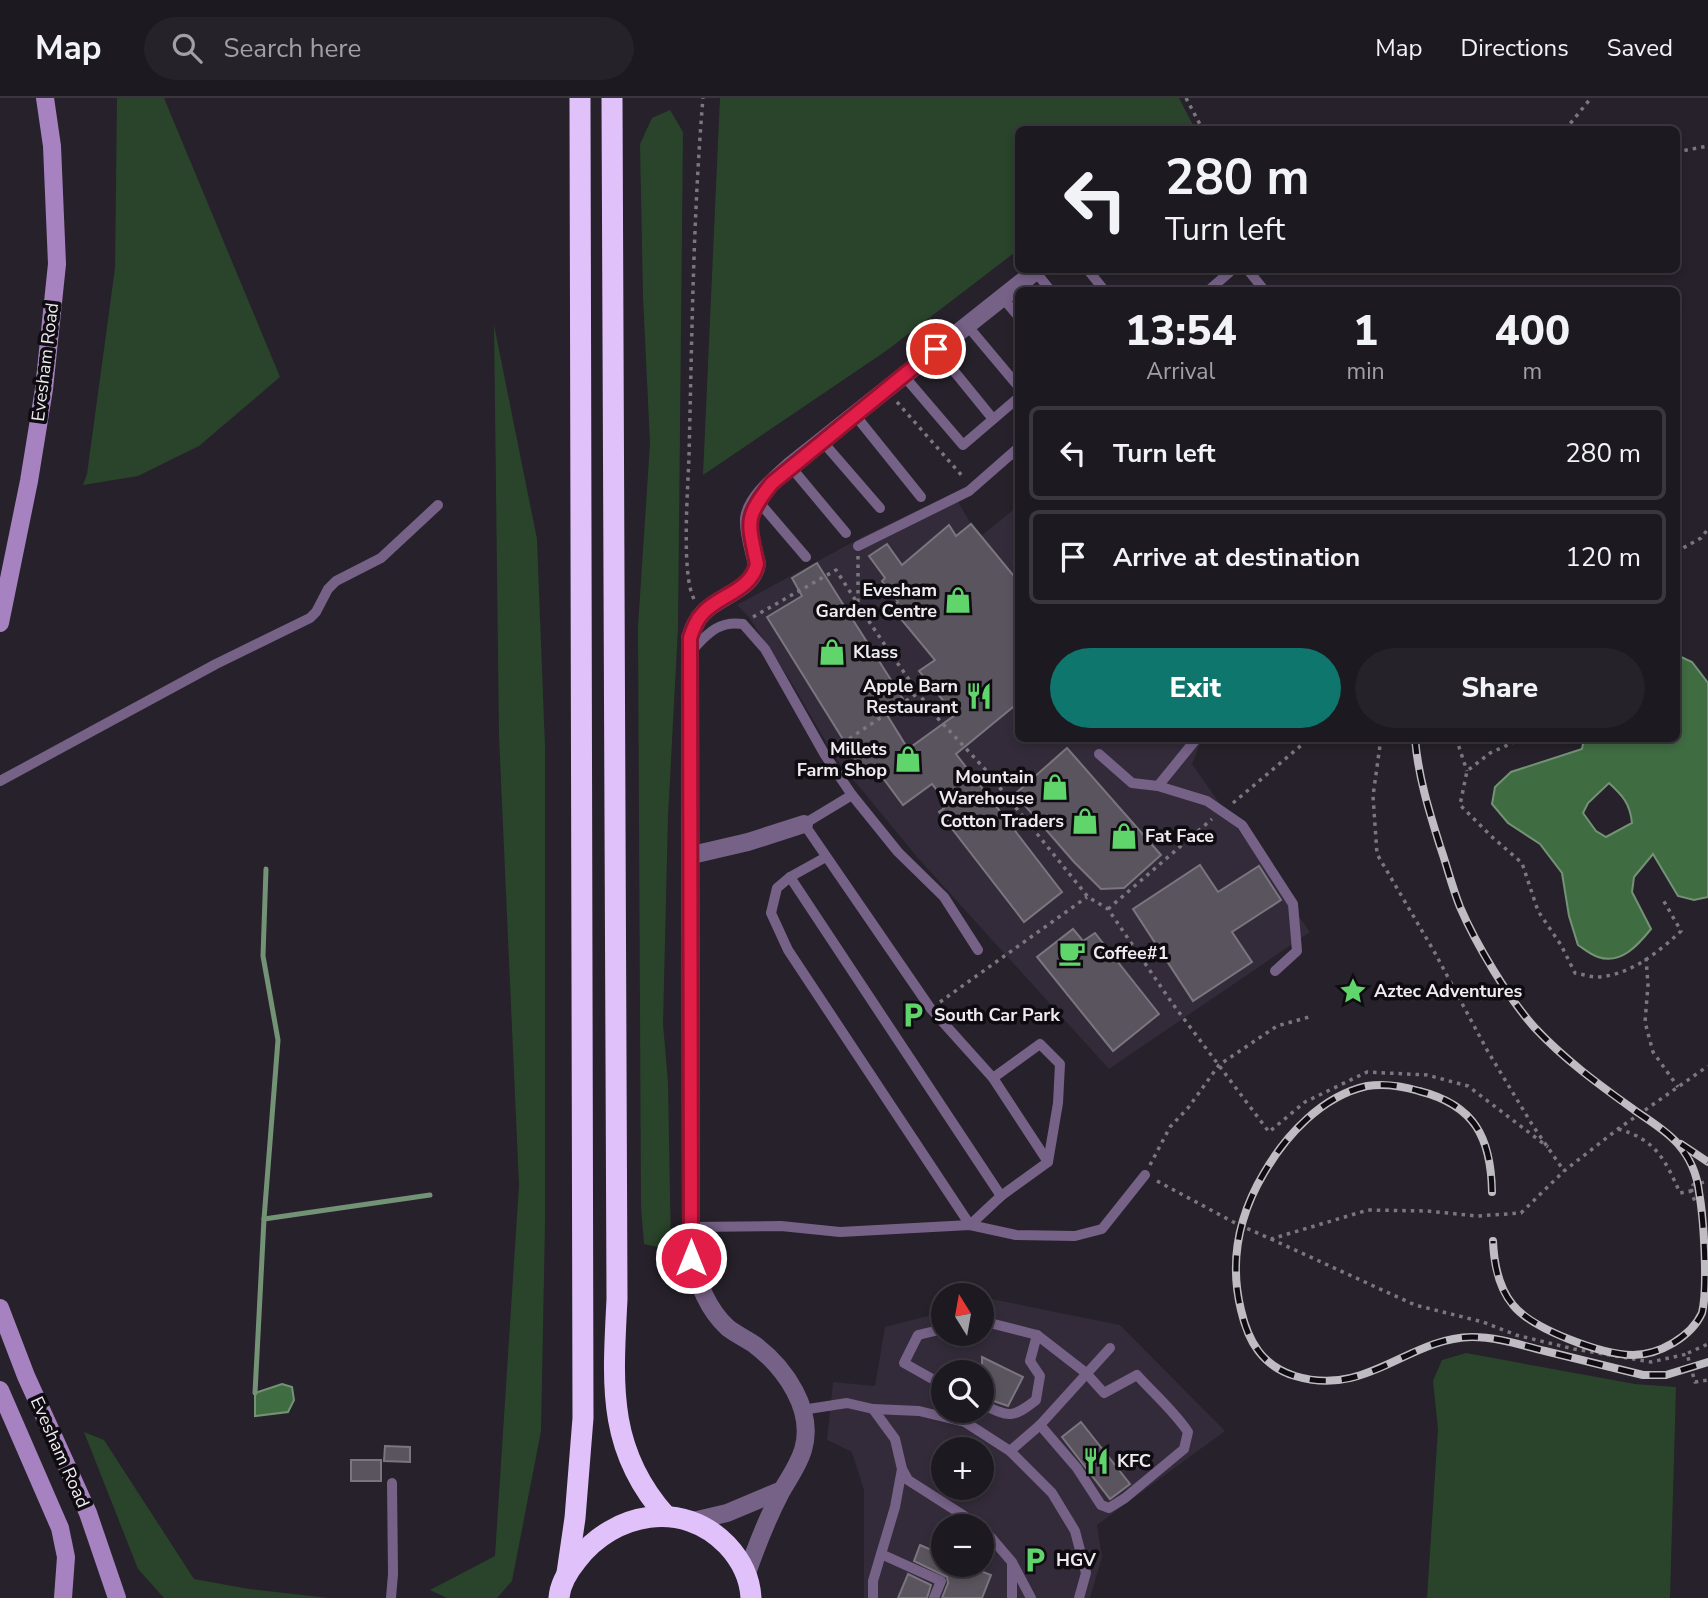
<!DOCTYPE html>
<html lang="en">
<head>
<meta charset="utf-8">
<style>
	:root { --surface:#1c1920; --page:#252229; --text:#f1f3f6; --muted:#a0a0a5; --line:#3a383e; --accent:#0f766e }
	body { margin:0; font-family:"Nunito Sans",sans-serif; background:var(--page); color:var(--text); height:100vh; display:flex; flex-direction:column; font-size:26px; white-space:nowrap }
	* { box-sizing:border-box; margin:0 }
	p { font-size:23px; color:var(--muted) }
	.icon { flex:none; width:38px; height:38px; fill:none; stroke:currentColor; stroke-width:2; stroke-linecap:round; stroke-linejoin:round }
	.map { position:relative; flex:1; overflow:hidden }
	.side { position:absolute; left:1015px; top:189px; width:665px; height:455px; display:flex; flex-direction:column; background:var(--surface); border-radius:10px; box-shadow:0 4px 10px #0003,0 0 0 2px var(--line) }
	.side>* { flex:none }
	.guide { position:absolute; left:1015px; top:28px; width:665px; height:147px; border-radius:10px; box-shadow:0 4px 10px #0003,0 0 0 2px var(--line); background:#1c1920; color:var(--text); overflow:hidden }
	.needle { width:46px; rotate:349deg }
	.fabs { position:absolute; left:931px; top:1185px; display:grid; gap:14px }
	.fabs a { display:grid; place-items:center; width:63px; height:63px; border-radius:50%; background:var(--surface); box-shadow:0 4px 10px #0003,0 0 0 2px var(--line); font-size:35px }
	.pin { position:absolute; display:grid; place-items:center; width:60px; height:60px; color:#fff; margin:-30px; border:4px solid #fff; border-radius:50%; box-shadow:0 2px 7px #0007 }
	.me { position:absolute; width:77px; margin:-38px; rotate:0deg; stroke-linejoin:round; filter:drop-shadow(0 0 5px #0008) }
	.turn { display:flex; align-items:center; gap:24px; height:147px; padding:0 35px; font-size:32px }
	.turn .icon { width:91px; height:91px; stroke-width:2.5 }
	.turn b { display:block; font-size:49px; line-height:60px }
	.eta { display:flex; justify-content:space-evenly; align-items:center; height:119px; text-align:center }
	.eta b { font-size:42px; font-weight:800; line-height:49px }
	.primary-button { display:flex; gap:14px; margin-top:auto; padding:14px 35px }
	.primary-button a { flex:1; height:80px; border-radius:42px; background:var(--accent); color:#fff; font-size:28px; font-weight:800; line-height:80px; text-align:center }
	.primary-button a+a { background:var(--page); color:var(--text) }
	ul { padding:0; list-style:none }
	li { display:flex; align-items:center; gap:21px; height:94px; margin:0 14px 10px; padding:0 21px; border:4px solid var(--line); border-radius:10px }
	li div { flex:1 }
	li b { display:block; font-size:26px }
	li em { font-style:normal }
	header { display:flex; align-items:center; gap:42px; box-sizing:border-box; height:98px; padding:0 35px; background:var(--surface); border-bottom:2px solid var(--line) }
	header strong { font-size:33px }
	nav { display:flex; gap:38px; margin-inline-start:auto; font-size:24px }
	.search { width:490px; height:63px; background:var(--page); display:flex; align-items:center; gap:18px; box-sizing:border-box; padding:0 24px; border-radius:38px; color:var(--muted); font-size:26px }
	.map>svg:first-child { display:block }
	.built { fill:#332b39; fill-rule:evenodd }
	.green { fill:#29442a }
	.water { fill:#406c42; stroke:#749276; stroke-width:2; fill-rule:evenodd }
	.lines { fill:none; stroke-linecap:round; stroke-linejoin:round }
	.stream { stroke:#749276; stroke-width:5 }
	.building { fill:#5a545e; stroke:#7b757f; stroke-width:2 }
	.path { stroke:#7b777f; stroke-width:3.5; stroke-dasharray:3.5 5; stroke-linecap:butt }
	.lane { stroke:#766187; stroke-width:10 }
	.street { stroke:#766187; stroke-width:18 }
	.secondary { stroke:#a683c0; stroke-width:18 }
	.highway { stroke:#e1c1fa; stroke-width:21 }
	.rail-casing { stroke:#c0bcc3; stroke-width:8 }
	.rail { stroke:#0e0c10; stroke-width:5; stroke-dasharray:16; stroke-linecap:butt }
	.route-casing { stroke:#92132f; stroke-width:18 }
	.route { stroke:#e11d48; stroke-width:12 }
	.labels { text-anchor:middle; stroke-width:7; stroke-linejoin:round; paint-order:stroke }
	.street-label { font-size:18px; fill:#efebf1; stroke:#0e0c10 }
	.poi-label { font-size:18px; font-weight:bold; fill:#efebf1; stroke:#0e0c10; text-anchor:start }
</style>
</head>
<body>
<header>
<strong>Map</strong>
<div class="search"><svg class="icon" aria-label="search" viewBox="0 0 24 24"><circle cx="10" cy="10" r="6"/><path d="M15 15l6 6"/></svg>Search here</div>
<nav><a>Map</a><a>Directions</a><a>Saved</a></nav>
</header>
<div class="map">
<svg width="1708" height="1500" viewBox="0 0 1708 1500">
	<rect width="100%" height="100%" fill="#26212a"/>
	<g class="built">
		<polygon points="953,395 971,426 981,438 1018,408 1018,640 1202,641 1192,666 1310,834 1109,971 917,759 834,658 793,587 749,519 737,507 862,439"/>
		<path d="M 992,1201 L 1120,1227 L 1225,1333 L 1097,1427 L 1102,1459 L 1090,1500 L 864,1500 L 864,1392 L 852,1354 L 827,1342 L 833,1284 L 875,1288 L 885,1229 L 943,1214 L 943,1236 L 982,1236 L 982,1204 ZM 943,1274 L 982,1274 L 982,1312 L 943,1312 ZM 943,1351 L 982,1351 L 982,1390 L 943,1390 ZM 943,1428 L 982,1428 L 982,1466 L 943,1466 Z"/>
	</g>
	<g class="green">
		<polygon points="117,0 164,0 280,279 199,348 138,378 83,387 87,376 115,170"/>
		<polygon points="720,0 1179,0 1194,29 1190,32 1018,32 1018,152 886,253 703,377"/>
		<polygon points="670,12 683,34 678,529 668,719 663,926 668,984 671,1152 644,1146 641,1109 638,529 650,345 643,199 640,46 652,20"/>
		<polygon points="494,227 537,441 545,649 545,1126 541,1333 512,1483 497,1500 447,1500 430,1492 495,1458 519,1087 499,638"/>
		<polygon points="1466,1255 1635,1286 1676,1289 1670,1500 1427,1500 1438,1331 1433,1283 1442,1262"/>
		<polygon points="84,1334 104,1342 194,1481 249,1491 329,1500 164,1500 138,1471"/>
	</g>
	<g class="water">
		<path d="M 1677,557 L 1692,564 L 1708,585 L 1708,799 L 1694,802 L 1678,798 L 1653,756 L 1634,779 L 1632,794 L 1651,831 C 1638,847 1621,867 1598,859 C 1591,857 1584,851 1578,847 L 1569,818 L 1562,775 L 1540,746 L 1508,725 L 1492,706 L 1495,689 L 1511,674 L 1582,651 L 1584,641 L 1676,640 ZM 1609,685 C 1622,697 1630,705 1632,725 L 1606,739 L 1596,733 L 1583,715 L 1588,705 Z"/>
		<polygon points="282,1286 292,1289 294,1302 288,1314 255,1318 255,1295"/>
	</g>
	<g class="lines">
		<g class="stream">
			<polyline points="264,1121 430,1097"/>
			<polyline points="255,1295 264,1121 278,942 263,858 266,771"/>
		</g>
	</g>
	<g class="building">
		<polygon points="971,426 1018,483 1018,605 956,656 1062,794 1024,824 939,714 948,707 932,686 903,707 877,672 867,680 767,519 802,498 792,480 817,465 903,601 884,612 908,651 955,617 919,573 935,562 891,509 898,504 882,483 885,480 869,458 887,446 902,467 949,427 956,438"/>
		<polygon points="1067,650 1161,757 1124,790 1101,791 1074,764 1015,696"/>
		<polygon points="1200,767 1218,794 1259,768 1281,802 1232,834 1252,864 1193,903 1133,811"/>
		<polygon points="1073,831 1083,843 1095,835 1159,916 1113,953 1037,859"/>
		<polygon points="982,1259 1023,1279 1008,1308 982,1299"/>
		<polygon points="1081,1324 1130,1386 1110,1401 1062,1339"/>
		<polygon points="385,1348 410,1349 410,1364 384,1363"/>
		<rect x="351" y="1362" width="30" height="21"/>
		<polygon points="920,1447 943,1457 943,1466 963,1466 991,1477 982,1500 942,1500 948,1485 947,1479 914,1463"/>
		<polygon points="908,1476 931,1487 927,1500 898,1500"/>
	</g>
	<g class="lines">
		<g class="path">
			<polyline points="1186,0 1203,32"/>
			<polyline points="1565,32 1591,0"/>
			<polyline points="1676,54 1708,48"/>
			<polyline points="897,304 964,380"/>
			<polyline points="1676,454 1701,440 1708,431"/>
			<polyline points="858,458 858,507 889,553 931,613 984,670 1088,799 1108,811 1172,905 1269,1034 1305,1004 1367,974 1427,977 1468,988 1548,1049"/>
			<path d="M 694,501 C 681,477 688,390 689,358 C 692,239 693,119 703,0"/>
			<polyline points="753,519 836,472 858,506"/>
			<polyline points="1381,640 1373,698 1377,756 1435,855 1487,952 1533,1028 1564,1073"/>
			<polyline points="1456,640 1467,673"/>
			<path d="M 1523,640 L 1490,655 L 1467,673 L 1460,707 L 1491,738 L 1522,765 L 1538,813 L 1561,847 L 1575,875 C 1582,876 1590,879 1597,879 C 1629,878 1659,854 1681,833 L 1662,800"/>
			<polyline points="835,650 918,595"/>
			<polyline points="1233,705 1310,640"/>
			<polyline points="1108,811 1212,721"/>
			<polyline points="1646,860 1648,887 1645,924 1653,954 1678,989"/>
			<polyline points="940,904 1087,799"/>
			<polyline points="904,927 922,916"/>
			<path d="M 1618,1031 C 1655,1041 1665,1061 1680,1095 L 1690,1093 L 1695,1103"/>
			<polyline points="1150,1067 1170,1029 1188,1010 1219,967 1277,928 1309,919"/>
			<polyline points="1157,1083 1237,1126 1271,1141 1368,1112 1427,1113 1477,1118 1521,1115 1564,1073 1618,1031 1708,968"/>
			<polyline points="1690,1093 1694,1092 1693,1087 1708,1083"/>
			<polyline points="1271,1141 1415,1207 1483,1224 1516,1237 1574,1251 1651,1264 1687,1256 1695,1284 1708,1282"/>
			<polyline points="1688,1255 1708,1246"/>
		</g>
		<g class="lane">
			<polyline points="1088,172 1104,192"/>
			<polyline points="1248,172 1264,192"/>
			<polyline points="1035,173 1050,192"/>
			<polyline points="1209,192 1232,172"/>
			<polyline points="1002,199 1018,218"/>
			<polyline points="966,226 1018,288"/>
			<polyline points="936,251 993,321"/>
			<polyline points="904,278 963,347 1018,300"/>
			<polyline points="855,317 921,399"/>
			<polyline points="822,343 880,410"/>
			<polyline points="790,368 846,435"/>
			<polyline points="758,403 806,459"/>
			<polyline points="858,448 969,393 1018,350"/>
			<path d="M 690,554 C 706,538 717,522 743,526 L 765,551 L 825,657 L 852,697 L 898,754 L 944,799 L 978,852"/>
			<polyline points="1099,656 1132,685 1158,688 1207,703 1242,727 1293,806 1297,853 1275,873"/>
			<polyline points="0,683 216,566 310,520 316,514 328,491 336,483 381,460 438,407"/>
			<polyline points="1158,688 1197,640"/>
			<polyline points="826,759 790,779 1001,1098 1048,1064 993,980 931,911 804,726 852,697"/>
			<polyline points="790,779 777,790 771,815 788,852 970,1127 1001,1098"/>
			<polyline points="993,980 1040,946 1060,966 1058,1005 1048,1064"/>
			<polyline points="691,1129 781,1128 840,1134 970,1127 1016,1137 1075,1138 1102,1131 1145,1077"/>
			<path d="M 982,1223 L 1037,1237 L 1086,1275 L 1104,1295 L 1137,1277 C 1154,1296 1174,1313 1188,1334 L 1184,1351 L 1125,1400 L 1109,1410 L 1101,1407 L 1077,1370 L 1040,1327"/>
			<polyline points="943,1231 918,1237 904,1265 943,1287"/>
			<path d="M 982,1306 C 1009,1319 1012,1321 1036,1302 L 1040,1278 L 1030,1263 L 1037,1237"/>
			<polyline points="873,1311 895,1341 902,1371 908,1382 980,1428"/>
			<polyline points="802,1312 847,1305 873,1311 919,1313 965,1324 1010,1353 1052,1395 1075,1433 1086,1475 1079,1500"/>
			<polyline points="1010,1353 1040,1327 1110,1250"/>
			<polyline points="982,1429 1012,1464 1031,1500"/>
			<polyline points="881,1456 941,1483 934,1500"/>
			<polyline points="391,1500 393,1476 392,1385"/>
			<polyline points="873,1500 873,1483 895,1409 902,1371"/>
			<polyline points="1012,1500 1012,1465"/>
		</g>
		<g class="street">
			<polyline points="692,757 748,744 804,726"/>
			<polyline points="693,1423 727,1415 782,1392"/>
			<path d="M 746,1478 C 756,1449 767,1421 781,1394 C 789,1380 798,1368 803,1352 C 815,1312 785,1270 755,1247 C 746,1241 736,1236 728,1230 C 707,1211 699,1186 691,1160 L 690,540 C 693,531 696,522 703,515 C 719,497 752,493 757,466 C 754,452 748,435 749,421 C 751,401 776,381 790,368 L 1037,172"/>
		</g>
		<g class="secondary">
			<polyline points="0,525 29,383 44,291 57,166 52,48 45,0"/>
			<polyline points="0,1210 26,1278 88,1415 117,1500"/>
			<polyline points="0,1292 60,1430 66,1459 63,1500"/>
		</g>
		<g class="highway">
			<path d="M 612,0 L 617,1201 C 613,1284 606,1351 666,1418"/>
			<polyline points="567,1475 575,1420 583,1320 580,0"/>
			<path d="M 559,1500 C 560,1485 568,1473 577,1462 C 614,1414 683,1401 727,1447 C 741,1462 750,1480 751,1500"/>
		</g>
		<defs>
			<g id="rail">
				<path d="M 1415,640 C 1418,678 1429,713 1440,748 C 1447,768 1452,789 1460,809 C 1476,846 1508,900 1535,930 C 1564,961 1598,986 1633,1011 C 1648,1022 1666,1032 1678,1046 C 1690,1060 1697,1076 1699,1094 C 1704,1122 1708,1190 1702,1215 C 1691,1239 1659,1257 1633,1257 C 1602,1257 1532,1231 1513,1207 C 1498,1189 1494,1166 1493,1143"/>
				<polyline points="1681,1046 1708,1064"/>
				<path d="M 1492,1094 C 1491,1040 1475,1007 1419,993 C 1402,988 1385,985 1367,988 C 1322,998 1286,1037 1264,1075 C 1239,1117 1229,1163 1241,1212 C 1248,1243 1262,1268 1295,1278 C 1367,1300 1407,1240 1472,1239 C 1497,1239 1521,1247 1545,1253 C 1577,1261 1610,1269 1643,1277 L 1666,1277 L 1708,1264"/>
			</g>
		</defs>
		<use href="#rail" class="rail-casing"/>
		<use href="#rail" class="rail"/>
	</g>
	<g class="lines">
		<defs>
			<path id="route" d="M 691,1160 L 690,540 C 693,531 696,522 703,515 C 719,497 751,493 757,466 C 748,423 744,420 772,385 L 936,251"/>
		</defs>
		<use href="#route" class="route-casing"/>
		<use href="#route" class="route"/>
	</g>
	<defs>
		<symbol id="shop-bare" viewBox="-9 -9 18 18"><path d="M-5-2.5h2.3a2.7 3.5 0 0 1 5.4 0H5L5.5 6h-11ZM-1.5-2.5h3a1.5 2.3 0 0 0-3 0Z" fill="#60d56b" stroke="#0e0c10" stroke-width="2.5" paint-order="stroke"/></symbol>
		<symbol id="restaurant-bare" viewBox="-9 -9 18 18"><path d="M-5-6h1v4h1v-4h1v4h1v-4h1v5L-1.5 .5V6h-2V.5L-5-1ZM5-6V6H3V1.5H1.5Q1.5-4 5-6Z" fill="#60d56b" stroke="#0e0c10" stroke-width="2.5" paint-order="stroke"/></symbol>
		<symbol id="cafe-bare" viewBox="-9 -9 18 18"><path d="M-5.5-4.5H6V0H3Q3 3.5 0 3.5H-2.5Q-5.5 3.5-5.5 0ZM3-3.2v2h1.7v-2ZM-6 4.5H4V6H-6Z" fill="#60d56b" stroke="#0e0c10" stroke-width="2.5" paint-order="stroke"/></symbol>
		<symbol id="sight-bare" viewBox="-9 -9 18 18"><path d="M0-6L1.8-2.2L6-1.7L2.9 1.2L3.7 5.4L0 3.3L-3.7 5.4L-2.9 1.2L-6-1.7L-1.8-2.2Z" fill="#60d56b" stroke="#0e0c10" stroke-width="2.5" paint-order="stroke"/></symbol>
		<symbol id="parking-bare" viewBox="-9 -9 18 18"><path d="M-3.5-5.5H1a3.5 3.5 0 0 1 0 7H-1V5.5H-3.5ZM-1-3.4V-.6H.8a1.4 1.4 0 0 0 0-2.8Z" fill="#60d56b" stroke="#0e0c10" stroke-width="2.5" paint-order="stroke"/></symbol>
	</defs>
	<g fill-rule="evenodd">
		<use href="#shop-bare" x="939" y="483" width="38" height="38"/>
		<use href="#shop-bare" x="813" y="535" width="38" height="38"/>
		<use href="#restaurant-bare" x="960" y="579" width="38" height="38"/>
		<use href="#shop-bare" x="889" y="642" width="38" height="38"/>
		<use href="#shop-bare" x="1036" y="670" width="38" height="38"/>
		<use href="#shop-bare" x="1066" y="704" width="38" height="38"/>
		<use href="#shop-bare" x="1105" y="719" width="38" height="38"/>
		<use href="#cafe-bare" x="1053" y="836" width="38" height="38"/>
		<use href="#sight-bare" x="1334" y="874" width="38" height="38"/>
		<use href="#parking-bare" x="894" y="898" width="38" height="38"/>
		<use href="#restaurant-bare" x="1077" y="1344" width="38" height="38"/>
		<use href="#parking-bare" x="1016" y="1443" width="38" height="38"/>
	</g>
	<g class="labels">
		<g class="street-label">
			<text transform="translate(45 264) rotate(-83)" y="6">Evesham Road</text>
			<text transform="translate(60 1354) rotate(66)" y="6">Evesham Road</text>
		</g>
		<g class="poi-label">
			<text x="937" y="498" text-anchor="end">Evesham<tspan x="937" dy="21">Garden Centre</tspan></text>
			<text x="853" y="560">Klass</text>
			<text x="958" y="594" text-anchor="end">Apple Barn<tspan x="958" dy="21">Restaurant</tspan></text>
			<text x="887" y="657" text-anchor="end">Millets<tspan x="887" dy="21">Farm Shop</tspan></text>
			<text x="1034" y="685" text-anchor="end">Mountain<tspan x="1034" dy="21">Warehouse</tspan></text>
			<text x="1064" y="729" text-anchor="end">Cotton Traders</text>
			<text x="1145" y="744">Fat Face</text>
			<text x="1093" y="861">Coffee#1</text>
			<text x="1374" y="899">Aztec Adventures</text>
			<text x="934" y="923">South Car Park</text>
			<text x="1117" y="1369">KFC</text>
			<text x="1056" y="1468">HGV</text>
		</g>
	</g>
</svg>
<div class="fabs">
<a><svg class="needle" viewBox="-14 -14 28 28"><path d="M0-13l5 13h-10z" fill="#e53935"/><path d="M0 13l5-13h-10z" fill="#a0a0a5"/></svg></a>
<a><svg class="icon" aria-label="search" viewBox="0 0 24 24"><circle cx="10" cy="10" r="6"/><path d="M15 15l6 6"/></svg></a>
<a>+</a>
<a>−</a>
</div>
<div class="pin" style="left:936px;top:251px;background:#d93025"><svg class="icon" aria-label="arrive" viewBox="0 0 24 24"><path d="M6 21V4h12l-3 4 3 4H6"/></svg></div>
<svg class="me" style="left:691px;top:1160px" viewBox="-20 -20 40 40"><circle r="17" fill="#e11d48" stroke="#fff" stroke-width="3"/><path d="M0-11L8 9 0 5-8 9z" fill="#fff"/></svg>
<div class="guide">
<div class="turn"><svg class="icon" aria-label="left" viewBox="0 0 24 24"><path d="M17 20v-9H6M10 6l-5 5 5 5"/></svg><div><b>280 m</b>Turn left</div></div>
</div>
<section class="side">
<div class="eta">
<div><b>13:54</b><p>Arrival</p></div>
<div><b>1</b><p>min</p></div>
<div><b>400</b><p>m</p></div>
</div>
<ul>
<li><svg class="icon" aria-label="left" viewBox="0 0 24 24"><path d="M17 20v-9H6M10 6l-5 5 5 5"/></svg><div><b>Turn left</b></div><em>280 m</em></li>
<li><svg class="icon" aria-label="arrive" viewBox="0 0 24 24"><path d="M6 21V4h12l-3 4 3 4H6"/></svg><div><b>Arrive at destination</b></div><em>120 m</em></li>
</ul>
<div class="primary-button"><a>Exit</a><a>Share</a></div>
</section>
</div>
</body>
</html>
